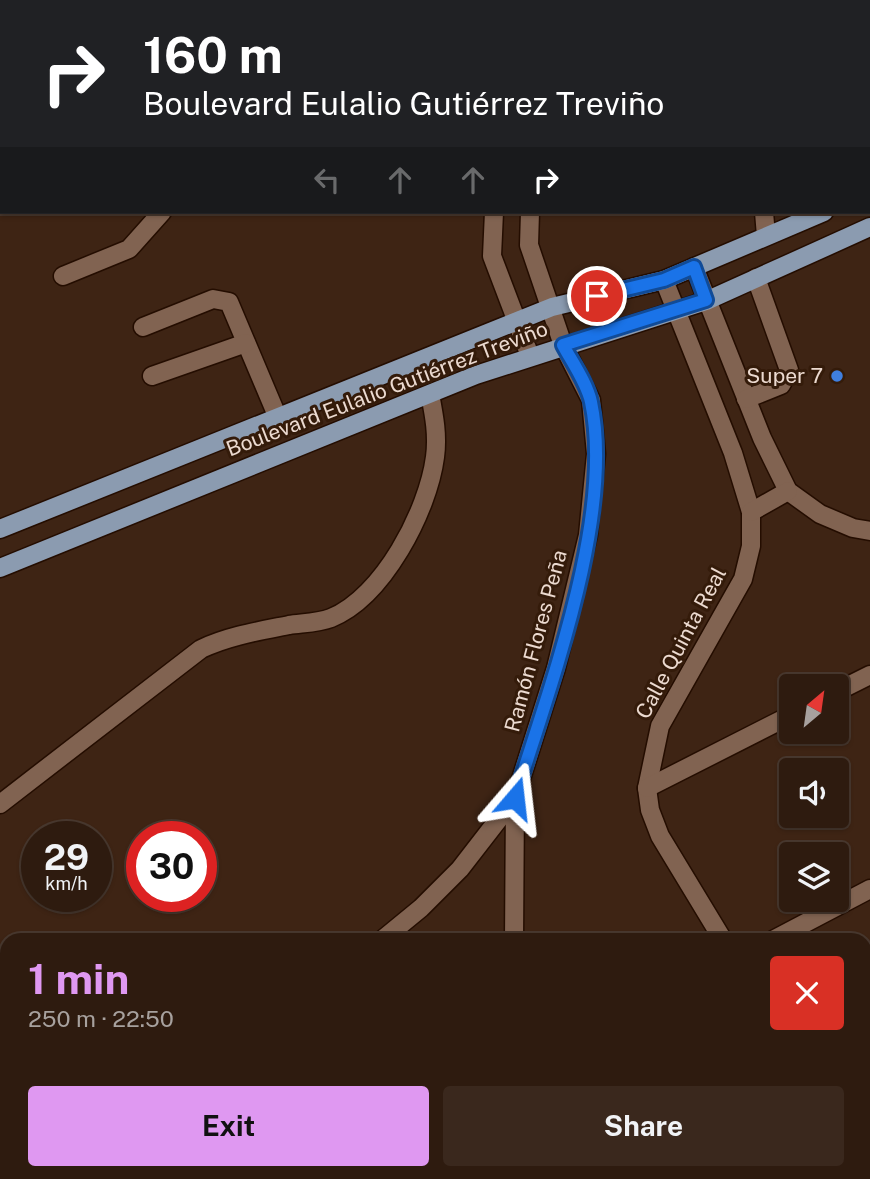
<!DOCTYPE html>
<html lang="en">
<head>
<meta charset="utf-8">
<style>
	:root { --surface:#2e1b0f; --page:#3a281d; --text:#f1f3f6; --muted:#a7a19e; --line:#49392f; --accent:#df98f1 }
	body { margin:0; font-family:"Public Sans",sans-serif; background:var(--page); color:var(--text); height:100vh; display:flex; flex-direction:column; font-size:26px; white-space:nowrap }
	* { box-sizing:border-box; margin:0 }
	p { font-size:23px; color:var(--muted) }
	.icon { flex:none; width:38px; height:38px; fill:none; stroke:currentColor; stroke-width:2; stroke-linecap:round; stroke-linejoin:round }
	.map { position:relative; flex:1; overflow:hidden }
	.side { position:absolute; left:0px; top:933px; width:872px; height:247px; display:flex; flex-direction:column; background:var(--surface); border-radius:21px 21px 0 0; box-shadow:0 2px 5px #0004,0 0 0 2px var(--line) }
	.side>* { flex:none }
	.hud { position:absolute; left:0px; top:0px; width:872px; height:214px; box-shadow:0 2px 5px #0004,0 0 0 2px var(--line); background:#202124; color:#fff; overflow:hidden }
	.needle { width:46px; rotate:29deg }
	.buttons { position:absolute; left:779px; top:674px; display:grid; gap:14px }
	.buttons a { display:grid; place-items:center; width:70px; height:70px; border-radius:7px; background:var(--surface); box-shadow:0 2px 5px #0004,0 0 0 2px var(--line); font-size:35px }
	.speed { position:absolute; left:21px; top:821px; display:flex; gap:14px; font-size:35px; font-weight:700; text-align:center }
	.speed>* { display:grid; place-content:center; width:91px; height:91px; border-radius:50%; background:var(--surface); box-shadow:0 2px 5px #0004,0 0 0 2px var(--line); line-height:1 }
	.speed small { font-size:18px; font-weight:400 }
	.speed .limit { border:10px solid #d22; background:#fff; color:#111 }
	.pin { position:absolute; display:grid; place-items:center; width:60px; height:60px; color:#fff; margin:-30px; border:4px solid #fff; border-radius:50%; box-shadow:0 2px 7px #0007 }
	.me { position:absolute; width:77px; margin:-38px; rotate:17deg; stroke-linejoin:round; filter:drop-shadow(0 0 5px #0008) }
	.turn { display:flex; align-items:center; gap:24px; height:147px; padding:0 28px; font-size:32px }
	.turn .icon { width:91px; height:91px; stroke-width:2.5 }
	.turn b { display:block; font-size:49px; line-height:60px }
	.lanes { display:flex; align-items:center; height:66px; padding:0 28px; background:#0003; justify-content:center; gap:35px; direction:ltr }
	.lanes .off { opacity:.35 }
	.round { display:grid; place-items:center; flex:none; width:74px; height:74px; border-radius:7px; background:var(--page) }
	.overview { display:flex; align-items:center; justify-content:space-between; height:119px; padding:0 28px }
	h1 { font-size:42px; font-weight:700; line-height:52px; color:var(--accent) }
	.button { display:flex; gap:14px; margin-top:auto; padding:14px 28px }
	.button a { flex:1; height:80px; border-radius:7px; background:var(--accent); color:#111; font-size:28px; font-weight:700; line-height:80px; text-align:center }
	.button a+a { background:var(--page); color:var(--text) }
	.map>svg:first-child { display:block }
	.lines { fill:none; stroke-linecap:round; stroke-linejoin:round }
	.minor-casing { stroke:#240d00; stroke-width:21 }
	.major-casing { stroke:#240d00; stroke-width:21 }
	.minor { stroke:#816351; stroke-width:18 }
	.major { stroke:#8b9bb0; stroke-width:18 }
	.route-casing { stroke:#114b97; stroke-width:18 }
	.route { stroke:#1a73e8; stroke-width:12 }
	.shop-dot { fill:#3f7fe0; stroke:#341b0a; stroke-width:2.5 }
	.labels { text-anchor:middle; stroke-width:6; stroke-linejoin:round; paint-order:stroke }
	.poi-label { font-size:21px; fill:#ecdad0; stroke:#341b0a; text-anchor:end }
	.street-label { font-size:21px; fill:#ecdad0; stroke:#341b0a }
</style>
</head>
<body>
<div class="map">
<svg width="870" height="1179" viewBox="0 0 870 1179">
	<rect width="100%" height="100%" fill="#3e2414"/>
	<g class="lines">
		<defs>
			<g id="minor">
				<polyline points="385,0 386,2"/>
				<polyline points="430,0 431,2"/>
				<polyline points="835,0 836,2"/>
				<polyline points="74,2 76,0"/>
				<polyline points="323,2 325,0"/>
				<polyline points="0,99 2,96"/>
				<polyline points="870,191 870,192"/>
				<polyline points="494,212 492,256 530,356"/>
				<polyline points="764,212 766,236"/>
				<polyline points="694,267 762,438 788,491 820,514 853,528 870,531"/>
				<polyline points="63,276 129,249 162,212"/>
				<polyline points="664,280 733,453 751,512 751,546 743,579 660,726 647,788 650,810 660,836 723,940"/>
				<polyline points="143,327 213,299 229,302 278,418"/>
				<polyline points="152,376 246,343"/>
				<polyline points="746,399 781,385 789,370 756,278"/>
				<polyline points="751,512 788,491"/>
				<polyline points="836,692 870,675"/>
				<polyline points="647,788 791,715"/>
				<path d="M 0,804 L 201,649 C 228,636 259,631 289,625 C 302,623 318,623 331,618 C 383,597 428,511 435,457 C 438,435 434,415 430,394"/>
				<polyline points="382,940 421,908 460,869 515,798 556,668 588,535 596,454 591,400 563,345 529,245 530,212"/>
				<polyline points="514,940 515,798"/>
				<polyline points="773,940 870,889"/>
				<polyline points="864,1103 870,1100"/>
				<polyline points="0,1150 7,1146"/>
				<polyline points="864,1167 870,1176"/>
				<polyline points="399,1172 404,1179"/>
				<polyline points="517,1172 521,1179"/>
				<polyline points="159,1179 159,1172"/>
			</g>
			<g id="major">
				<polyline points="0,529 552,307 664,280 824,212"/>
				<polyline points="0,568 476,375 706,301 870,227"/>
			</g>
		</defs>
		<use href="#minor" class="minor-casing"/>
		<use href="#major" class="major-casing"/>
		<use href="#minor" class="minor"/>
		<use href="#major" class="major"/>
	</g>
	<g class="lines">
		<defs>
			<path id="route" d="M 515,798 C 549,688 615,515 591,402 C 587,383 572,362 563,345 L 706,300 L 694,267 L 664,280 L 597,296"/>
		</defs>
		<use href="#route" class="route-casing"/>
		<use href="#route" class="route"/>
	</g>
	<circle class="shop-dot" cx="837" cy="376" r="7"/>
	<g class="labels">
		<g class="poi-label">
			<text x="823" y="383">Super 7</text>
		</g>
		<g class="street-label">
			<text transform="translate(387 389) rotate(-21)" y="7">Boulevard Eulalio Gutiérrez Treviño</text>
			<text transform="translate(536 641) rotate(-75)" y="7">Ramón Flores Peña</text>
			<text transform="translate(681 643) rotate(-62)" y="7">Calle Quinta Real</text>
		</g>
	</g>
</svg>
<div class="buttons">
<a><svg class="needle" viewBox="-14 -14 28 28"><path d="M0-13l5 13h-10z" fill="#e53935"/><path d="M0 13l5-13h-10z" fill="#a7a19e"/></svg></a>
<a><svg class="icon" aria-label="sound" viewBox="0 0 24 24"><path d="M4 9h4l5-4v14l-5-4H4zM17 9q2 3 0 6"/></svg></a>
<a><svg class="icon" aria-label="layers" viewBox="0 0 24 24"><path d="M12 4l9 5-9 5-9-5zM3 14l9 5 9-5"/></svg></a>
</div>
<div class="speed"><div>29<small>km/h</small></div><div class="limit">30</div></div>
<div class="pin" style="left:597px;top:296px;background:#d93025"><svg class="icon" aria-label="arrive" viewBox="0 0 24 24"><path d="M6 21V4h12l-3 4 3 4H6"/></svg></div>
<svg class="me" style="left:515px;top:798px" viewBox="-20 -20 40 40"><path d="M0-17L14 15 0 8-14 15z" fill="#1a73e8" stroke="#fff" stroke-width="4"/></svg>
<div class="hud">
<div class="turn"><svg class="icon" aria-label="right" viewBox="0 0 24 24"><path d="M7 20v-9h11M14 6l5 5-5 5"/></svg><div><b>160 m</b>Boulevard Eulalio Gutiérrez Treviño</div></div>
<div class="lanes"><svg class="icon off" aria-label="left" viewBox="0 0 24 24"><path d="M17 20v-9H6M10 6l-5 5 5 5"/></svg><svg class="icon off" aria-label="ahead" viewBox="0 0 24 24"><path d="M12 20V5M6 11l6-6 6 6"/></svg><svg class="icon off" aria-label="ahead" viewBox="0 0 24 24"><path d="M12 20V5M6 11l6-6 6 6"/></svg><svg class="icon" aria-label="right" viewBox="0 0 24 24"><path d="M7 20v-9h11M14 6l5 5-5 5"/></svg></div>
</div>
<section class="side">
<div class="overview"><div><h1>1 min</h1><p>250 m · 22:50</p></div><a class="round" style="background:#d93025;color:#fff"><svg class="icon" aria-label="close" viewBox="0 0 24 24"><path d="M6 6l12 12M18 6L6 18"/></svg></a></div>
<div class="button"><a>Exit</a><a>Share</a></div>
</section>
</div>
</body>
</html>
